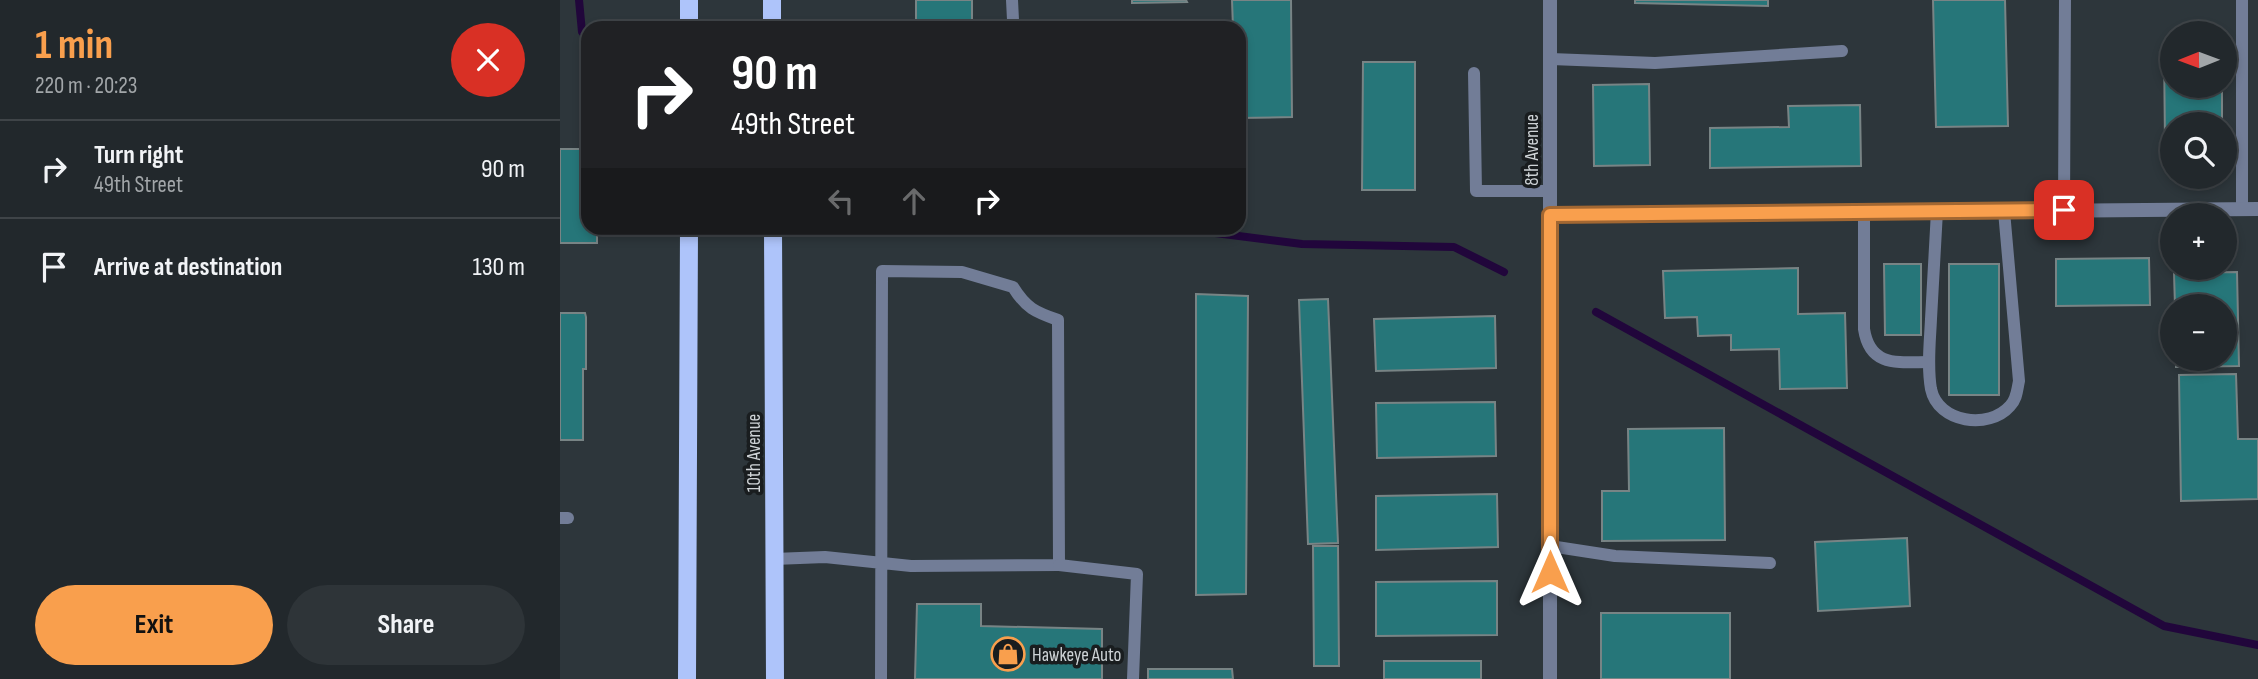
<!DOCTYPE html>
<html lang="en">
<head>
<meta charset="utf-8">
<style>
	:root { --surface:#22282c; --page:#2e3438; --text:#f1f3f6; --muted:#a2a6a9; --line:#3f4448; --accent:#f99f4d }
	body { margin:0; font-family:"Sofia Sans Condensed",sans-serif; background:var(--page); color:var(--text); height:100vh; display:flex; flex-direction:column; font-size:26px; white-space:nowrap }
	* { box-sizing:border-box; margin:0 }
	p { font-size:23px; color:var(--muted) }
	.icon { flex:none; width:38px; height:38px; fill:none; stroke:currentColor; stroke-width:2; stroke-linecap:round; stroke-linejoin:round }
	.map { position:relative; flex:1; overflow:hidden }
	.panel { display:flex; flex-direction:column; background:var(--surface); width:560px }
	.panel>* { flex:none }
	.hud { position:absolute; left:21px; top:21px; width:665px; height:214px; border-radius:21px; box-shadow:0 4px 10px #0003,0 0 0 2px var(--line); background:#202124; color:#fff; overflow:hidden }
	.needle { width:46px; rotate:269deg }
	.tools { position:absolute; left:1600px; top:21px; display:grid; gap:14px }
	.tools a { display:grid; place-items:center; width:77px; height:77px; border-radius:50%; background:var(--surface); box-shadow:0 4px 10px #0003,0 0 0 2px var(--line); font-size:35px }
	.pin { position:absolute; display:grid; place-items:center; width:60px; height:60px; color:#fff; margin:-30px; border-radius:14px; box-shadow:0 4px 10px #0006 }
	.me { position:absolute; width:77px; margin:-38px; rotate:0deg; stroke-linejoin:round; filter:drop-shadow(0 0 5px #0008) }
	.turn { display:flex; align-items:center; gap:24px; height:147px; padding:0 35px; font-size:32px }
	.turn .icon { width:91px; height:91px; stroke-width:2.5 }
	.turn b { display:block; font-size:49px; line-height:60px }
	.lanes { display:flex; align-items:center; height:66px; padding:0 35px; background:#0003; justify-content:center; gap:35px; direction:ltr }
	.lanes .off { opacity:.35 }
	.round { display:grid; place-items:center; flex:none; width:74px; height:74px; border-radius:37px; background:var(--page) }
	.headline { display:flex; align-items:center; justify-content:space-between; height:119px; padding:0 35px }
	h1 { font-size:42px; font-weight:700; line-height:52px; color:var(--accent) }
	.cta { display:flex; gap:14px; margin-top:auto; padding:14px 35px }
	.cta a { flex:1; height:80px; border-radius:42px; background:var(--accent); color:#111; font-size:28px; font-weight:700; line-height:80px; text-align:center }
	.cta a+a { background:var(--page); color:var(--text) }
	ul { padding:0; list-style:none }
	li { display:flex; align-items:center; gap:21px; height:98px; padding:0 35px; border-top:2px solid var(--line) }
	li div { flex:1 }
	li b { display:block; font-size:26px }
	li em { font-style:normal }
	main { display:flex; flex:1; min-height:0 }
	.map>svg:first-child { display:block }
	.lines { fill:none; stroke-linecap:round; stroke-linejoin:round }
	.stream { stroke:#21063b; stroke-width:8 }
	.building { fill:#267679; stroke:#788485; stroke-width:2 }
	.service { stroke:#727d97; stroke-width:12 }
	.minor { stroke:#727d97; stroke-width:14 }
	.primary { stroke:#aec4fa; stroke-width:18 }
	.route-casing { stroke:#a26732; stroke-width:18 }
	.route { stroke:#f99f4d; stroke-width:12 }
	.labels { text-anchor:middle; stroke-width:7; stroke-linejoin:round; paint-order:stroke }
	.street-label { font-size:19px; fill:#ced3d6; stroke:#191d1f }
	.poi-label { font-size:19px; fill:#ced3d6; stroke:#191d1f; text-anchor:start }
</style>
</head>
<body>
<main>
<section class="panel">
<div class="headline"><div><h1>1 min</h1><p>220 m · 20:23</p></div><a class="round" style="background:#d93025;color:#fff"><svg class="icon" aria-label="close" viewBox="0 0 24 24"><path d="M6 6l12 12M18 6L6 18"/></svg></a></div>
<ul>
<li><svg class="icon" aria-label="right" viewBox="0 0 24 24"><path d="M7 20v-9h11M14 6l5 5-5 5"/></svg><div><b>Turn right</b><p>49th Street</p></div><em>90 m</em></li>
<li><svg class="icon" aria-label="arrive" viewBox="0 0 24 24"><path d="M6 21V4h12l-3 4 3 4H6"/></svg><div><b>Arrive at destination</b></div><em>130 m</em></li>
</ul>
<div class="cta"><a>Exit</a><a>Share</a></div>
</section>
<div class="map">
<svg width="1698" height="679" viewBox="0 0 1698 679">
	<rect width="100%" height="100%" fill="#2d363b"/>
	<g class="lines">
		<g class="stream">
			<polyline points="19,0 22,32 28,37"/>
			<polyline points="616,228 742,244 894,247 944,272"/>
			<polyline points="1036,312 1604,626 1698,645"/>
		</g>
	</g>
	<g class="building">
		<rect x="356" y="0" width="56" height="28"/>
		<polygon points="572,0 626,0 627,2 572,3"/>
		<polygon points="672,0 731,0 732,117 679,118 679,28 673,28"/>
		<polygon points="1075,0 1208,0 1208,6 1075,3"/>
		<polygon points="1373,0 1445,0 1448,126 1376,127"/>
		<rect x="573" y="26" width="47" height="2"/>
		<polygon points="1604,50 1612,50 1612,86 1662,86 1662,124 1612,124 1612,142 1605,142"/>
		<polygon points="803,62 855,62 855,190 802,190"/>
		<polygon points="1089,84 1090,165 1034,166 1033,85"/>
		<polygon points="1300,105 1301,166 1150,168 1150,128 1229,127 1228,106"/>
		<polygon points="0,149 28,149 28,228 37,228 37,243 0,243"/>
		<polygon points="1589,258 1590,305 1496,306 1496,259"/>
		<polygon points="1324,264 1361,264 1361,335 1325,335"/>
		<rect x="1389" y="264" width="50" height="131"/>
		<polygon points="1238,268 1238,314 1285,313 1287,388 1220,389 1219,349 1171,350 1171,335 1138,336 1137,317 1105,318 1103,271"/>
		<polygon points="1677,272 1679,366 1616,367 1616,359 1664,359 1664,306 1615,306 1614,273"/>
		<polygon points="636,294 688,296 686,594 636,595"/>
		<polygon points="768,299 778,543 748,544 739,300"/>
		<polygon points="0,313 25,313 26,317 26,369 23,369 23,440 0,440"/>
		<polygon points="935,316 936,368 816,371 814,319"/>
		<polygon points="1676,374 1678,439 1698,439 1698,499 1621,501 1619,375"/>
		<polygon points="935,402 936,456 817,458 816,403"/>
		<polygon points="1164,428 1165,540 1042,541 1042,491 1069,491 1068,429"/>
		<polygon points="937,494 938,547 816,550 816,496"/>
		<polygon points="1347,538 1350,606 1258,611 1255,542"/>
		<polygon points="753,546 778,546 779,666 754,666"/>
		<polygon points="937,581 937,635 816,636 816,582"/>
		<polygon points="357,604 421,604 421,626 542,629 542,679 355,679"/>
		<rect x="1041" y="613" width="129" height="66"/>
		<rect x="824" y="661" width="97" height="18"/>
		<polygon points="588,669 672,669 673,679 588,679"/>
	</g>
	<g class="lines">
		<g class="service">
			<polyline points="452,0 453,20"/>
			<polyline points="991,59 1095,63 1282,51"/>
			<polyline points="914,73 916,191 990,191"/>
			<polyline points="1682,209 1682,0"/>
			<polyline points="1504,210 1505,0"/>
			<path d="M 1377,211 C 1375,247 1373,283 1371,319 C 1370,342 1367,366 1371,389 C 1378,423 1429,430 1450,406 C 1457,399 1457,390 1459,381 L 1444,211"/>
			<path d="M 1304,212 L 1304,329 C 1310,368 1339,362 1369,362"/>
			<polyline points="0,518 8,518"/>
			<polyline points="990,546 1055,556 1210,563"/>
			<path d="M 214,559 L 265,557 L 351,566 L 499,565 L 498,320 C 475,312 466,308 453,287 L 402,272 L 322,271 L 321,679"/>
			<polyline points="499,565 577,574 573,679"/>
		</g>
		<g class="minor">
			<polyline points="990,215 1698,209"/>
			<polyline points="990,679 990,0"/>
		</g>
		<g class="primary">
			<polyline points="212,0 212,28"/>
			<polyline points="129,28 129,0"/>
			<polyline points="213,228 215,679"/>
			<polyline points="127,679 129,228"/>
		</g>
	</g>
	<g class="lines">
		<defs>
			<polyline id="route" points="990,572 990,215 1504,210"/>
		</defs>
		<use href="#route" class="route-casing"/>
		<use href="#route" class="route"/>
	</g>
	<defs>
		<symbol id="shop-ring" viewBox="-11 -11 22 22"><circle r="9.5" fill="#191d1f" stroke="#f99f4d" stroke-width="1.5"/><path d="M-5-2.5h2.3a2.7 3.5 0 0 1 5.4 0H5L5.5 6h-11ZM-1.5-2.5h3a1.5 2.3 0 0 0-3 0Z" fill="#f99f4d"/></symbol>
	</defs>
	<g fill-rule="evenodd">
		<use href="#shop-ring" x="429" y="635" width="38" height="38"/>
	</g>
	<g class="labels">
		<g class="street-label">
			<text transform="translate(971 150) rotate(-90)" y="7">8th Avenue</text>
			<text transform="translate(193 453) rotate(-90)" y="7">10th Avenue</text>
		</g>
		<g class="poi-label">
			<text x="472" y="661">Hawkeye Auto</text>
		</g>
	</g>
</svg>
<div class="tools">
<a><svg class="needle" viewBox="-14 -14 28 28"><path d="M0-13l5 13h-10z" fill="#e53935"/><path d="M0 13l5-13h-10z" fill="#a2a6a9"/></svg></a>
<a><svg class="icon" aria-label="search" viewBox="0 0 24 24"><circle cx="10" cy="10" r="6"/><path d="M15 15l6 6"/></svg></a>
<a>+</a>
<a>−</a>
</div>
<div class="pin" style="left:1504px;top:210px;background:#d93025"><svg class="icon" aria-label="arrive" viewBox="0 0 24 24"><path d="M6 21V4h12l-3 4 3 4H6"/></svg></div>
<svg class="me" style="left:990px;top:572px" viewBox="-20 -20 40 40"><path d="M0-17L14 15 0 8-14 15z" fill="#f99f4d" stroke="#fff" stroke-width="4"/></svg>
<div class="hud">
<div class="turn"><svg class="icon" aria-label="right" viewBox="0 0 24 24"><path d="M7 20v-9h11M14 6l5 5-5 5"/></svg><div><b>90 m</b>49th Street</div></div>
<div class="lanes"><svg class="icon off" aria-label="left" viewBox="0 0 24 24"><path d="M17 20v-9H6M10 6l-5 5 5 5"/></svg><svg class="icon off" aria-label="ahead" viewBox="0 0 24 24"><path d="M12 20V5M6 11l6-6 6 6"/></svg><svg class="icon" aria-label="right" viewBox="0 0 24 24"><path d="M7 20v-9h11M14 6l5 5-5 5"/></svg></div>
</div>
</div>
</main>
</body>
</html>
